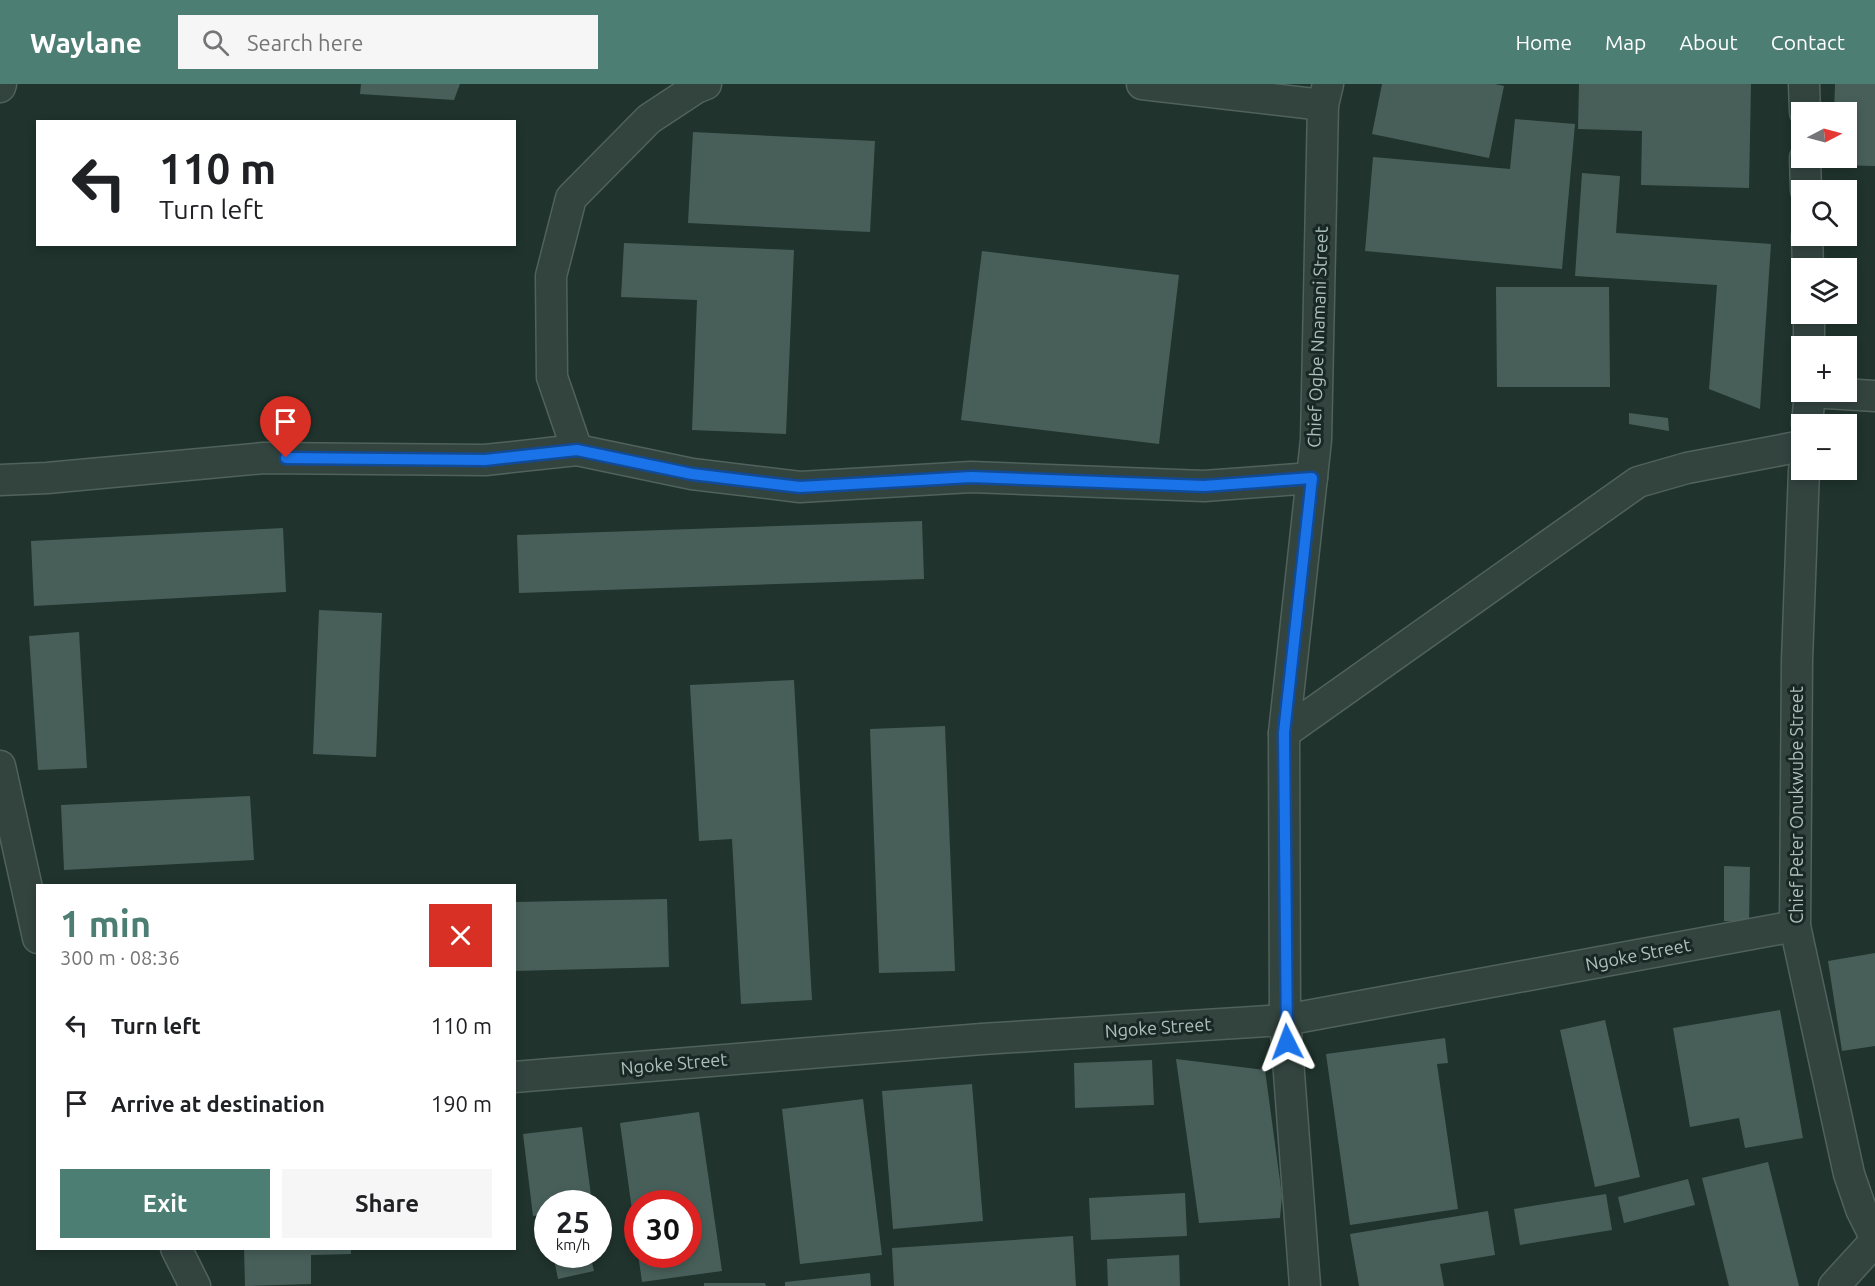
<!DOCTYPE html>
<html lang="en">
<head>
<meta charset="utf-8">
<style>
	:root { --surface:#fff; --page:#f6f6f6; --text:#202124; --muted:#757577; --accent:#4d7e73 }
	body { margin:0; font-family:Ubuntu,sans-serif; background:var(--page); color:var(--text); height:100vh; display:flex; flex-direction:column; font-size:22px; white-space:nowrap }
	* { box-sizing:border-box; margin:0 }
	p { font-size:20px; color:var(--muted) }
	.icon { flex:none; width:33px; height:33px; fill:none; stroke:currentColor; stroke-width:2; stroke-linecap:round; stroke-linejoin:round }
	.map { position:relative; flex:1; overflow:hidden }
	.side { position:absolute; left:36px; top:800px; width:480px; height:366px; display:flex; flex-direction:column; background:var(--surface); border-radius:0px; box-shadow:0 3px 9px #0003 }
	.side>* { flex:none }
	.banner { position:absolute; left:36px; top:36px; width:480px; height:126px; border-radius:0px; box-shadow:0 3px 9px #0003; background:#fff; color:var(--text); overflow:hidden }
	.needle { width:39px; rotate:84deg }
	.buttons { position:absolute; left:1791px; top:18px; display:grid; gap:12px }
	.buttons a { display:grid; place-items:center; width:66px; height:66px; border-radius:0px; background:var(--surface); box-shadow:0 3px 9px #0003; font-size:30px }
	.speed { position:absolute; left:534px; top:1106px; display:flex; gap:12px; font-size:30px; font-weight:700; text-align:center }
	.speed>* { display:grid; place-content:center; width:78px; height:78px; border-radius:50%; background:var(--surface); box-shadow:0 3px 9px #0003; line-height:1 }
	.speed small { font-size:15px; font-weight:400 }
	.speed .limit { border:9px solid #d22; background:#fff; color:#111 }
	.pin { position:absolute; display:grid; place-items:center; width:51px; height:51px; color:#fff; margin:-62px -26px; border-radius:50% 50% 50% 0; rotate:-45deg; box-shadow:0 0 6px #0007 }
	.pin .icon { rotate:45deg }
	.me { position:absolute; width:66px; margin:-33px; rotate:357deg; stroke-linejoin:round; filter:drop-shadow(0 0 4px #0008) }
	.turn { display:flex; align-items:center; gap:21px; height:126px; padding:0 24px; font-size:27px }
	.turn .icon { width:78px; height:78px; stroke-width:2.5 }
	.turn b { display:block; font-size:42px; line-height:51px }
	.round { display:grid; place-items:center; flex:none; width:63px; height:63px; border-radius:0px; background:var(--page) }
	.head { display:flex; align-items:center; justify-content:space-between; height:102px; padding:0 24px }
	h1 { font-size:36px; font-weight:600; line-height:45px; color:var(--accent) }
	.cta { display:flex; gap:12px; margin-top:auto; padding:12px 24px }
	.cta a { flex:1; height:69px; border-radius:0px; background:var(--accent); color:#fff; font-size:24px; font-weight:600; line-height:69px; text-align:center }
	.cta a+a { background:var(--page); color:var(--text) }
	ul { padding:0; list-style:none }
	li { display:flex; align-items:center; gap:18px; height:78px; padding:0 24px }
	li div { flex:1 }
	li b { display:block; font-size:22px }
	li em { font-style:normal }
	header { display:flex; align-items:center; gap:36px; box-sizing:border-box; height:84px; padding:0 30px; background:var(--accent); color:#fff }
	header strong { font-size:28px }
	nav { display:flex; gap:33px; margin-inline-start:auto; font-size:21px }
	.search { width:420px; height:54px; background:var(--page); display:flex; align-items:center; gap:15px; box-sizing:border-box; padding:0 21px; border-radius:0px; color:var(--muted); font-size:22px }
	.map>svg:first-child { display:block }
	.building { fill:#485f59 }
	.lines { fill:none; stroke-linecap:round; stroke-linejoin:round }
	.minor-casing { stroke:#51625d; stroke-width:33 }
	.minor { stroke:#33443f; stroke-width:30 }
	.route-casing { stroke:#114b97; stroke-width:15 }
	.route { stroke:#1a73e8; stroke-width:10 }
	.labels { text-anchor:middle; stroke-width:6; stroke-linejoin:round; paint-order:stroke }
	.street-label { font-size:18px; fill:#adc1bc; stroke:#192824 }
</style>
</head>
<body>
<header>
<strong>Waylane</strong>
<div class="search"><svg class="icon" aria-label="search" viewBox="0 0 24 24"><circle cx="10" cy="10" r="6"/><path d="M15 15l6 6"/></svg>Search here</div>
<nav><a>Home</a><a>Map</a><a>About</a><a>Contact</a></nav>
</header>
<div class="map">
<svg width="1875" height="1202" viewBox="0 0 1875 1202">
	<rect width="100%" height="100%" fill="#20332d"/>
	<g class="building">
		<polygon points="361,0 460,0 454,16 360,10"/>
		<polygon points="1382,0 1495,0 1504,2 1489,74 1372,50"/>
		<polygon points="1579,0 1751,0 1749,104 1641,101 1642,47 1578,45"/>
		<polygon points="1835,0 1875,0 1875,82 1833,81 1834,74 1846,74 1846,28 1834,28"/>
		<polygon points="1515,35 1575,40 1562,185 1365,167 1373,73 1510,85"/>
		<polygon points="693,48 875,57 870,148 688,139"/>
		<polygon points="1582,89 1620,92 1616,149 1771,160 1760,325 1709,305 1717,201 1575,192"/>
		<polygon points="624,159 794,166 786,350 692,346 697,216 621,213"/>
		<polygon points="982,167 1179,191 1159,360 961,336"/>
		<polygon points="1496,203 1609,203 1610,303 1497,303"/>
		<polygon points="1629,329 1668,334 1669,347 1629,340"/>
		<polygon points="922,437 924,495 519,509 517,451"/>
		<polygon points="283,444 286,508 34,522 31,457"/>
		<polygon points="319,526 382,529 376,673 313,670"/>
		<polygon points="79,548 87,684 38,686 29,552"/>
		<polygon points="794,596 812,916 741,920 732,755 699,757 690,601"/>
		<polygon points="945,642 955,887 879,889 870,645"/>
		<polygon points="250,712 254,776 64,786 61,721"/>
		<polygon points="1724,782 1750,783 1749,838 1724,837"/>
		<polygon points="667,815 669,883 514,887 514,818"/>
		<polygon points="1875,869 1875,962 1842,967 1828,877"/>
		<polygon points="1780,926 1803,1054 1745,1064 1739,1034 1690,1043 1673,944"/>
		<polygon points="1605,936 1640,1093 1595,1103 1560,946"/>
		<polygon points="1445,954 1448,979 1437,980 1458,1125 1350,1141 1326,970"/>
		<polygon points="1176,975 1265,986 1282,1112 1280,1134 1199,1139"/>
		<polygon points="1152,976 1154,1021 1075,1024 1074,979"/>
		<polygon points="972,1000 983,1137 893,1145 882,1007"/>
		<polygon points="863,1015 882,1171 800,1180 782,1025"/>
		<polygon points="699,1028 722,1187 642,1198 638,1170 688,1170 688,1119 638,1119 636,1155 620,1039"/>
		<polygon points="582,1043 592,1119 548,1119 548,1130 533,1132 523,1050"/>
		<polygon points="1768,1078 1799,1202 1729,1202 1702,1094"/>
		<polygon points="1688,1095 1695,1121 1624,1139 1618,1113"/>
		<polygon points="1185,1109 1187,1152 1091,1156 1089,1114"/>
		<polygon points="1606,1110 1612,1146 1520,1161 1514,1125"/>
		<polygon points="1488,1127 1495,1171 1440,1180 1444,1202 1359,1202 1350,1150"/>
		<polygon points="1073,1152 1076,1202 894,1202 892,1164"/>
		<polygon points="244,1164 351,1164 351,1170 311,1171 311,1200 245,1202"/>
		<polygon points="553,1170 590,1170 594,1187 558,1195"/>
		<polygon points="1179,1171 1180,1202 1108,1202 1107,1175"/>
		<polygon points="870,1189 871,1202 785,1202 785,1198"/>
		<polygon points="704,1199 765,1199 766,1202 704,1202"/>
	</g>
	<g class="lines">
		<defs>
			<g id="minor">
				<polyline points="1142,0 1323,21"/>
				<polyline points="1804,0 1805,28"/>
				<polyline points="0,3 1,0"/>
				<polyline points="1805,74 1806,106"/>
				<polyline points="1807,152 1808,184"/>
				<polyline points="1809,230 1809,262"/>
				<polyline points="1810,308 1875,312"/>
				<polyline points="1807,340 1810,308"/>
				<polyline points="577,366 552,293 551,192 571,114 649,35 696,4 706,0"/>
				<polyline points="1804,386 1797,576 1795,842 1849,1090 1861,1125 1875,1153"/>
				<polyline points="0,396 47,394 264,374 485,376 577,366 692,390 800,403 971,393 1204,402 1312,394"/>
				<polyline points="1284,649 1638,398 1687,384 1802,362"/>
				<polyline points="0,682 38,854"/>
				<polyline points="514,993 982,955 1285,936 1795,842"/>
				<polyline points="176,1164 195,1202"/>
				<polyline points="1305,1202 1285,936 1284,649 1316,356 1323,21 1328,0"/>
				<polyline points="1834,1202 1875,1157"/>
			</g>
		</defs>
		<use href="#minor" class="minor-casing"/>
		<use href="#minor" class="minor"/>
	</g>
	<g class="lines">
		<defs>
			<polyline id="route" points="286,374 485,376 577,366 692,390 800,403 971,393 1204,402 1312,394 1284,649 1287,958"/>
		</defs>
		<use href="#route" class="route-casing"/>
		<use href="#route" class="route"/>
	</g>
	<g class="labels">
		<g class="street-label">
			<text transform="translate(1318 253) rotate(-88)" y="6">Chief Ogbe Nnamani Street</text>
			<text transform="translate(1797 721) rotate(-90)" y="6">Chief Peter Onukwube Street</text>
			<text transform="translate(1638 871) rotate(-11)" y="6">Ngoke Street</text>
			<text transform="translate(1158 944) rotate(-4)" y="6">Ngoke Street</text>
			<text transform="translate(674 980) rotate(-5)" y="6">Ngoke Street</text>
		</g>
	</g>
</svg>
<div class="buttons">
<a><svg class="needle" viewBox="-14 -14 28 28"><path d="M0-13l5 13h-10z" fill="#e53935"/><path d="M0 13l5-13h-10z" fill="#757577"/></svg></a>
<a><svg class="icon" aria-label="search" viewBox="0 0 24 24"><circle cx="10" cy="10" r="6"/><path d="M15 15l6 6"/></svg></a>
<a><svg class="icon" aria-label="layers" viewBox="0 0 24 24"><path d="M12 4l9 5-9 5-9-5zM3 14l9 5 9-5"/></svg></a>
<a>+</a>
<a>−</a>
</div>
<div class="speed"><div>25<small>km/h</small></div><div class="limit">30</div></div>
<div class="pin" style="left:286px;top:374px;background:#d93025"><svg class="icon" aria-label="arrive" viewBox="0 0 24 24"><path d="M6 21V4h12l-3 4 3 4H6"/></svg></div>
<svg class="me" style="left:1287px;top:958px" viewBox="-20 -20 40 40"><path d="M0-17L14 15 0 8-14 15z" fill="#1a73e8" stroke="#fff" stroke-width="4"/></svg>
<div class="banner">
<div class="turn"><svg class="icon" aria-label="left" viewBox="0 0 24 24"><path d="M17 20v-9H6M10 6l-5 5 5 5"/></svg><div><b>110 m</b>Turn left</div></div>
</div>
<section class="side">
<div class="head"><div><h1>1 min</h1><p>300 m · 08:36</p></div><a class="round" style="background:#d93025;color:#fff"><svg class="icon" aria-label="close" viewBox="0 0 24 24"><path d="M6 6l12 12M18 6L6 18"/></svg></a></div>
<ul>
<li><svg class="icon" aria-label="left" viewBox="0 0 24 24"><path d="M17 20v-9H6M10 6l-5 5 5 5"/></svg><div><b>Turn left</b></div><em>110 m</em></li>
<li><svg class="icon" aria-label="arrive" viewBox="0 0 24 24"><path d="M6 21V4h12l-3 4 3 4H6"/></svg><div><b>Arrive at destination</b></div><em>190 m</em></li>
</ul>
<div class="cta"><a>Exit</a><a>Share</a></div>
</section>
</div>
</body>
</html>
